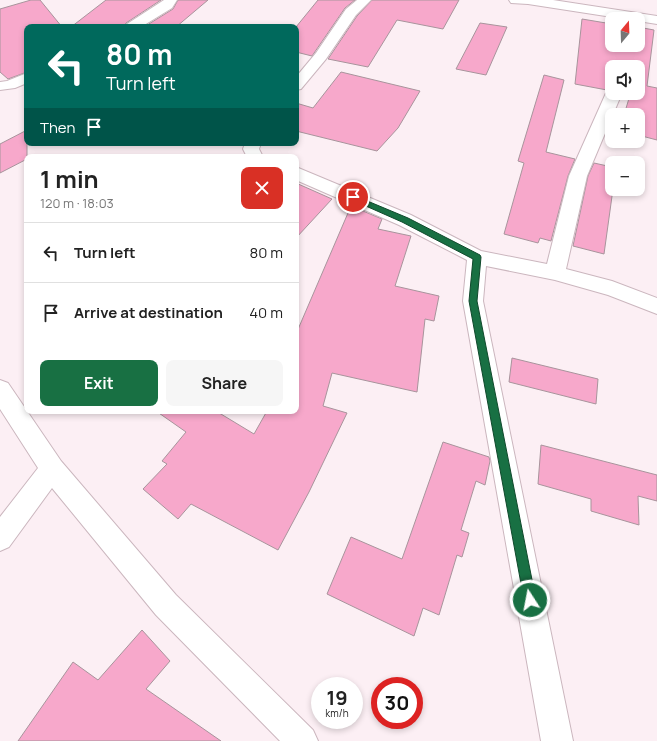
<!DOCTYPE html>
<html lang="en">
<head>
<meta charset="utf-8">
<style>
	:root { --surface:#fff; --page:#f6f6f6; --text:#222; --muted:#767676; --line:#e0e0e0; --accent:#187043 }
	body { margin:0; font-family:Manrope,sans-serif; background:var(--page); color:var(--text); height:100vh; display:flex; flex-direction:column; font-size:15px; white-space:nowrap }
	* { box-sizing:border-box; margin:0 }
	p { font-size:13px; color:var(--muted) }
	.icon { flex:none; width:22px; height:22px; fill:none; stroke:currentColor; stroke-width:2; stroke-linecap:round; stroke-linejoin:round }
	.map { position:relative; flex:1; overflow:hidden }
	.side { position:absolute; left:24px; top:154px; width:275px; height:260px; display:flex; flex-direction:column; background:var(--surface); border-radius:8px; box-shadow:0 2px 6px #0003 }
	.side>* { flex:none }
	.guide { position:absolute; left:24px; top:24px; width:275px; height:122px; border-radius:8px; box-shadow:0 2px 6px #0003; background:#00695c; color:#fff; overflow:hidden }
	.needle { width:26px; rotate:19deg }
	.buttons { position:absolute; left:605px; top:12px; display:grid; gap:8px }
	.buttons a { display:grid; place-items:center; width:40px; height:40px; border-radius:8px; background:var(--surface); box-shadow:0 2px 6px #0003; font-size:20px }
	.speed { position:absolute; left:311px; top:677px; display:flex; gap:8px; font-size:20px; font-weight:700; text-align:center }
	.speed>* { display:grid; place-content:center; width:52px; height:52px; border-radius:50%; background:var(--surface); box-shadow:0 2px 6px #0003; line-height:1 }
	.speed small { font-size:10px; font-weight:400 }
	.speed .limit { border:6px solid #d22; background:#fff; color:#111 }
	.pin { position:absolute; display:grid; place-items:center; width:34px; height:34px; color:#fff; margin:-17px; border:2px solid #fff; border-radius:50%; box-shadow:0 1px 4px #0007 }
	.me { position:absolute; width:44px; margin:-22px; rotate:349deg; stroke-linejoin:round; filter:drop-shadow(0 0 3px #0008) }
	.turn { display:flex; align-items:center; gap:14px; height:84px; padding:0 16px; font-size:18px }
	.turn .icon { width:52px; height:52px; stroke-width:2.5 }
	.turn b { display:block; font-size:28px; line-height:34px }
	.then { display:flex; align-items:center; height:38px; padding:0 16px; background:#0003; gap:8px; font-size:15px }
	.round { display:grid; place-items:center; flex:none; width:42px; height:42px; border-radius:8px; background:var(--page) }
	.summary { display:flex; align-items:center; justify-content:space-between; height:68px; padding:0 16px }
	h1 { font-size:24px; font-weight:700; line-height:30px }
	.action { display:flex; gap:8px; margin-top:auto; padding:8px 16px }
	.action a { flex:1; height:46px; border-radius:8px; background:var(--accent); color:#fff; font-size:16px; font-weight:700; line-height:46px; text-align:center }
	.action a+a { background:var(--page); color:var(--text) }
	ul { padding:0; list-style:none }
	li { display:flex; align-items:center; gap:12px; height:60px; padding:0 16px; border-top:1px solid var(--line) }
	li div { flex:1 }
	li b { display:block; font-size:15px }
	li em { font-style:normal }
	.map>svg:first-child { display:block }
	.building { fill:#f7a8cb; stroke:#a8949c }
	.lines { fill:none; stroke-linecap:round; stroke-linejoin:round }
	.minor-casing { stroke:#cbb6be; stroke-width:2 }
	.minor { fill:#fff; fill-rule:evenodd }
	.route { fill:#187043; stroke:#10492c }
</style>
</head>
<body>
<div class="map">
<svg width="657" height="741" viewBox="0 0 657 741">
	<rect width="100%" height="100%" fill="#fceff4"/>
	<g class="building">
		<polygon points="31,0 40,0 62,27 27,27 27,72 8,79 0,72 0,9"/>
		<polygon points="106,0 161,0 126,23 124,27 71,27"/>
		<polygon points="178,0 208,0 176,27 144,27 173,9"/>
		<polygon points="318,0 355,0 345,8 312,56 296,52 296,27"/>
		<polygon points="372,0 459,0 443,29 397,20 368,67 328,59 357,16"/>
		<polygon points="582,19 612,24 612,45 638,45 638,27 654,30 647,86 657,88 657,140 638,135 638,115 624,115 630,95 623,93 638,93 638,67 612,67 612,88 607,90 575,84"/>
		<polygon points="480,23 507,27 486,75 456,69"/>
		<polygon points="341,72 420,91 398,128 377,151 296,131 296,103 313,108"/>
		<polygon points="544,75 564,80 546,152 575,159 568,176 551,241 540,238 538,243 504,234 524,163 518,161"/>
		<polygon points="27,130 27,159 0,173 0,144"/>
		<polygon points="594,163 612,167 612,189 613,189 604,254 573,246 588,176"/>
		<polygon points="296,183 332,199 296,238"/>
		<polygon points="351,206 382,219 378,229 411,236 395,286 439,296 434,321 425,319 417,392 332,373 323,406 347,413 309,492 278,550 191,504 178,519 143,489 167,464 162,461 186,432 156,411 216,411 254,434 267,411 296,411 296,334"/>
		<polygon points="512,358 598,379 596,404 509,382"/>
		<polygon points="443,442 489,457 490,461 485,485 476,481 461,530 469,533 462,557 457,555 439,615 423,608 414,636 327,594 351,537 402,559"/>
		<polygon points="541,445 657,475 657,501 638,496 639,525 591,511 591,499 538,484"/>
		<polygon points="142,630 170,661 146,689 221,741 18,741 73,662 98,680"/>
	</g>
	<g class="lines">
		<defs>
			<g id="minor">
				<polygon points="164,0 177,0 172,8 141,27 125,27 127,24"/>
				<polygon points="357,0 371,0 356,15 326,59 301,89 296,90 296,77 316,53 346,9"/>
				<polygon points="509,0 553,0 657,16 657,24 638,21 638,19 625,19 528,4 511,3"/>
				<polygon points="27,73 27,83 15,88 0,90 0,82 7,81"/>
				<polygon points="612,89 612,93 622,93 587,176 566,269 612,281 657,298 657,314 608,295 555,280 486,266 483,301 573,741 541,741 463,301 467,260 399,225 296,180 296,167 411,215 481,251 547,264 569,176 606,93 609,90"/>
				<polygon points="245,143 261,143 259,149 263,157 247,157 243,149"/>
				<polygon points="0,380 8,383 61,461 176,595 313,730 318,741 280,741 156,615 52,488 9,547 0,551 0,517 38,468 0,409"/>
			</g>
		</defs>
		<use href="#minor" class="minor-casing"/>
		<use href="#minor" class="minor"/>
	</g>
	<polygon class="route" points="353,195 408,218 480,255 481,257 477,301 536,600 534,604 530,605 526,604 524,600 469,301 473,259 402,222 350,199 349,197"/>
</svg>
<div class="buttons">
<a><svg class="needle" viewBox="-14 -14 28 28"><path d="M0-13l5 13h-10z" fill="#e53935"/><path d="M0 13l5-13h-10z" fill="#767676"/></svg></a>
<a><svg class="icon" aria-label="sound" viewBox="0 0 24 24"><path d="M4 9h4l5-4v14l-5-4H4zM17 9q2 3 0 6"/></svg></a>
<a>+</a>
<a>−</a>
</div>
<div class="speed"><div>19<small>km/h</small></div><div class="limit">30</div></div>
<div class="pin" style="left:353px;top:197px;background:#d93025"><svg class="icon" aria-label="arrive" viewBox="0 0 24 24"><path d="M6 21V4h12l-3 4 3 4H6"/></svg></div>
<svg class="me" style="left:530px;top:600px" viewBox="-20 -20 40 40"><circle r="17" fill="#187043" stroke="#fff" stroke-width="3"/><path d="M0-11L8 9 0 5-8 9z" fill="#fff"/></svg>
<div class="guide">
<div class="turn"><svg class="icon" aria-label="left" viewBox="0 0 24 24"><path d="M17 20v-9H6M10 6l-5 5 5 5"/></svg><div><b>80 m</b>Turn left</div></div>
<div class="then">Then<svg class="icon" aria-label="arrive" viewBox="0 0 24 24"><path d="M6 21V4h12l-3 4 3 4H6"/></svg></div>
</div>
<section class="side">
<div class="summary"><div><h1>1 min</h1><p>120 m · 18:03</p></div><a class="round" style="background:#d93025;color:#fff"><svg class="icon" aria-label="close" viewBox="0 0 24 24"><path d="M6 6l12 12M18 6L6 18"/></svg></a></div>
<ul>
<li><svg class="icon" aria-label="left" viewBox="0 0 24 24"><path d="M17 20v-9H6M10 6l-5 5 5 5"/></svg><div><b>Turn left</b></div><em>80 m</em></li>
<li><svg class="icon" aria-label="arrive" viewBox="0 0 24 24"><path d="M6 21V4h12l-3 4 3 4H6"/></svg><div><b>Arrive at destination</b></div><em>40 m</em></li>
</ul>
<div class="action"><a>Exit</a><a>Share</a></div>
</section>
</div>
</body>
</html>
